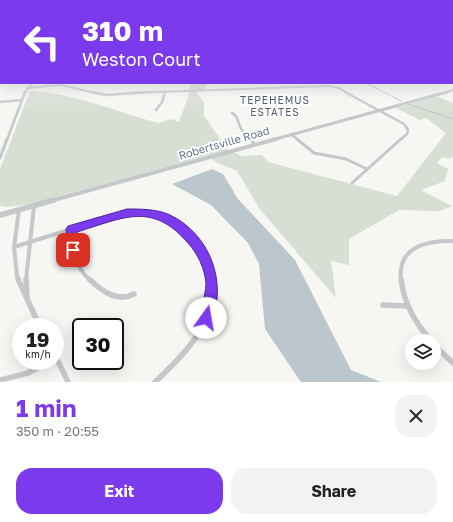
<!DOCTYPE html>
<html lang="en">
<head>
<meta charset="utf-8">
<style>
	:root { --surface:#fff; --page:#f2f2f2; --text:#202124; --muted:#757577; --accent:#7c3aed }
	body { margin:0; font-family:"Golos Text",sans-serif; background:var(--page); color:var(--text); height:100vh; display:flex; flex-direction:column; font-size:15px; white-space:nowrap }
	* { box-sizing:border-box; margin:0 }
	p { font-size:13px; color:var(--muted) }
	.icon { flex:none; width:22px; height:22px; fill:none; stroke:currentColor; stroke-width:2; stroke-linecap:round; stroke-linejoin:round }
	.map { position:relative; height:382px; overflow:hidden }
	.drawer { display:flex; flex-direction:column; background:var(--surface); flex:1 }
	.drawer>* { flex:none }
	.guide { position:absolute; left:0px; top:0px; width:453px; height:84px; box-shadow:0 4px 16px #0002; background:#7c3aed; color:#fff; overflow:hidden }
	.tools { position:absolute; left:405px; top:334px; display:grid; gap:8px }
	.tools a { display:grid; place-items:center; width:36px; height:36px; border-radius:50%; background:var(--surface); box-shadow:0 4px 16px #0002; font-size:20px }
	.speed { position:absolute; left:12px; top:318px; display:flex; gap:8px; font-size:20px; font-weight:700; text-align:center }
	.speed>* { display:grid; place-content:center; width:52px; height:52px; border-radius:50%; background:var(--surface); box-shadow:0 4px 16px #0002; line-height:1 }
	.speed small { font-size:10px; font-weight:400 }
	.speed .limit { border:2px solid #111; border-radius:6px; background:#fff; color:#111 }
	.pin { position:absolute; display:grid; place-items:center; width:34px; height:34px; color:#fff; margin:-17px; border-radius:8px; box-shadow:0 2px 6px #0006 }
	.me { position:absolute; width:44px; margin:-22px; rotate:13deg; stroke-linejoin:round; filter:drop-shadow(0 0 3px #0008) }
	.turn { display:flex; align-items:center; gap:14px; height:84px; padding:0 16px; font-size:18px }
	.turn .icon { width:52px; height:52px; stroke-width:2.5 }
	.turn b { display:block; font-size:28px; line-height:34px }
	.round { display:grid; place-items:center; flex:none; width:42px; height:42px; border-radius:16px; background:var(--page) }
	.headline { display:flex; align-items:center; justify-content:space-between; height:68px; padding:0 16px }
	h1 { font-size:24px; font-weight:700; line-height:30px; color:var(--accent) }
	.action { display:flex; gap:8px; margin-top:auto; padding:8px 16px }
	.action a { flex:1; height:46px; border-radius:16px; background:var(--accent); color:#fff; font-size:16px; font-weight:700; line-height:46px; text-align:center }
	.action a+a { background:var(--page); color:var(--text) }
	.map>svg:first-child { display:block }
	.green { fill:#d7ded4 }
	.water { fill:#bbc7cc }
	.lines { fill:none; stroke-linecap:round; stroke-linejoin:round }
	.stream { stroke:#bbc7cc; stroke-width:1 }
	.minor-far4 { stroke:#c4c8cb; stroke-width:2 }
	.minor-far3 { stroke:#c4c8cb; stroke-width:2.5 }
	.minor-far2 { stroke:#c4c8cb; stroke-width:3 }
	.minor-far1 { stroke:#c4c8cb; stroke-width:4 }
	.minor { stroke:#c4c8cb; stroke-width:5.5 }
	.tertiary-far3 { stroke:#c4c8cb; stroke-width:2.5 }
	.tertiary-far2 { stroke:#c4c8cb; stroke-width:3 }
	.tertiary-far1 { stroke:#c4c8cb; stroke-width:4 }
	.tertiary { stroke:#c4c8cb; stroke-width:5.5 }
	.route { fill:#7c3aed; stroke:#51269a }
	.labels { text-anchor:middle; stroke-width:4; stroke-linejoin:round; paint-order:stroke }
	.far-neighbourhood-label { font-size:10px; letter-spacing:1px; fill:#525e6a; stroke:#fff }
	.street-label { font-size:11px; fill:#647586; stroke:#fff }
</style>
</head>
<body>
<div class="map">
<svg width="453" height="382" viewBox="0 0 453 382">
	<rect width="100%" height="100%" fill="#f6f7f3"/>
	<path class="green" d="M 190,83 L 209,83 L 204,89 L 195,91 L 204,102 L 204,116 L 228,150 L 242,156 L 262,155 L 268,162 L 397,196 L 446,133 L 426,118 L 420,120 L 396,108 L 431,98 L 428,97 L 433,95 L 453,103 L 453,156 L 450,159 L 442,157 L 437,163 L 448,169 L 445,181 L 421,190 L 452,206 L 440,211 L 399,210 L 349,239 L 349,265 L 331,261 L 336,298 L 259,208 L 237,171 L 218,163 L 207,156 L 30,204 L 8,207 L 0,206 L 0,169 L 30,91 C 72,92 117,112 158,123 L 171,119 L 179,122 L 188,97 Z"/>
	<polygon class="water" points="212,169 223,174 238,199 295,260 351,370 381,382 301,382 265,329 259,264 248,243 211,205 172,184"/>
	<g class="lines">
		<g class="stream">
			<polyline points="366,83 401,101"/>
			<polyline points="408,104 453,119"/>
		</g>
		<g class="minor-far4">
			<polyline points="27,88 61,85 95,93"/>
			<polyline points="25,93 32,83"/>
			<polyline points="130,93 328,86 339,88 347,93"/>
			<polyline points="165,93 165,91"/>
		</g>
		<g class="minor-far3">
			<polyline points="91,92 106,95 150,92"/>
			<polyline points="345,92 404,124 408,130 407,134 400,140"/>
			<polyline points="0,102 22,100"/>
			<polyline points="156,110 162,102 165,92"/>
			<polyline points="232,113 236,116 241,129 251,140"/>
			<polyline points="291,134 298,140"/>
			<polyline points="7,140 25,92"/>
		</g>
		<g class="minor-far2">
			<polyline points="250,139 254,144"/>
			<polyline points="297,139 314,153 346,159 367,169"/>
			<polyline points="0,158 7,139"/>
			<polyline points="352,183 401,139"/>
		</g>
		<g class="minor-far1">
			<path d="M 72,229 C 72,250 74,266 90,280"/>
			<path d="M 14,247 C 36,240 59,233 81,226 C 123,213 159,200 192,240 C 202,252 209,265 211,280"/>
			<polyline points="19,280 17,276 14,247 19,210"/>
			<polyline points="26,280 34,206"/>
			<path d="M 401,280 C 397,247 427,240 453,241"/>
		</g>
		<g class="minor">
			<polyline points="18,279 40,327"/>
			<polyline points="26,279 27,297"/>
			<path d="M 89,279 C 102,291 117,303 134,294"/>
			<path d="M 401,279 C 404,304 415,322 431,341"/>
			<polyline points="383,305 407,306"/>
			<polyline points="434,345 453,363"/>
			<polyline points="55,355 68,382"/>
			<polyline points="0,380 28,373 52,361"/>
			<path d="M 155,382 C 184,355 217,323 211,279"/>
		</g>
		<polyline class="tertiary-far3" points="444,93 453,90"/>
		<polyline class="tertiary-far2" points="272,140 447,92"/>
		<polyline class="tertiary-far1" points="50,201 276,139"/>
		<polyline class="tertiary" points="0,215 54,200"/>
	</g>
	<linearGradient id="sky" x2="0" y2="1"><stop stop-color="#96bcdd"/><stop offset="0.5" stop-color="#fbfbfa"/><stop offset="1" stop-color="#fbfbfa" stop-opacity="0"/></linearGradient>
	<rect width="453" height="109" fill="url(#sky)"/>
	<path class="route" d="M 127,209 C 142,209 157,209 170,215 C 210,234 228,283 211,323 L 206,325 L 202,323 C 198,313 206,295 206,284 C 205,269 198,254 188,243 C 152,201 123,218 77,232 L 78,250 L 77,254 L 73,255 L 69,254 L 67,250 L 66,229 L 68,226 Z"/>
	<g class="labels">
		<g class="far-neighbourhood-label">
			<text x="275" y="104">TEPEHEMUS<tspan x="275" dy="12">ESTATES</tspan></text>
		</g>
		<g class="street-label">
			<text transform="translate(224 143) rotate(-16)" y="4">Robertsville Road</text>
		</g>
	</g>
</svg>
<div class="tools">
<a><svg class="icon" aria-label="layers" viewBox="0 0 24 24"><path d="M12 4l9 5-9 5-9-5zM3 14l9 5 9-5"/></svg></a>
</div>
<div class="speed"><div>19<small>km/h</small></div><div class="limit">30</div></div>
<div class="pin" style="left:73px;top:250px;background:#d93025"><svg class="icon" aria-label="arrive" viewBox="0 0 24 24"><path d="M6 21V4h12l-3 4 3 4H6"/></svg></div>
<svg class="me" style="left:206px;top:318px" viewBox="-20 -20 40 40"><circle r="19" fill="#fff"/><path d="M0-13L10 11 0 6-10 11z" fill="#7c3aed"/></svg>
<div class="guide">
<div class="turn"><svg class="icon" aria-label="left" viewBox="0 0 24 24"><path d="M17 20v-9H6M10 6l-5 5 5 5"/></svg><div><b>310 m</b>Weston Court</div></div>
</div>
</div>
<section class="drawer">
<div class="headline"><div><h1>1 min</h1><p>350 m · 20:55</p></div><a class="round"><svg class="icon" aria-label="close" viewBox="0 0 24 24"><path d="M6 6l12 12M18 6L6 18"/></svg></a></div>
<div class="action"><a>Exit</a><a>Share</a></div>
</section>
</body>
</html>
